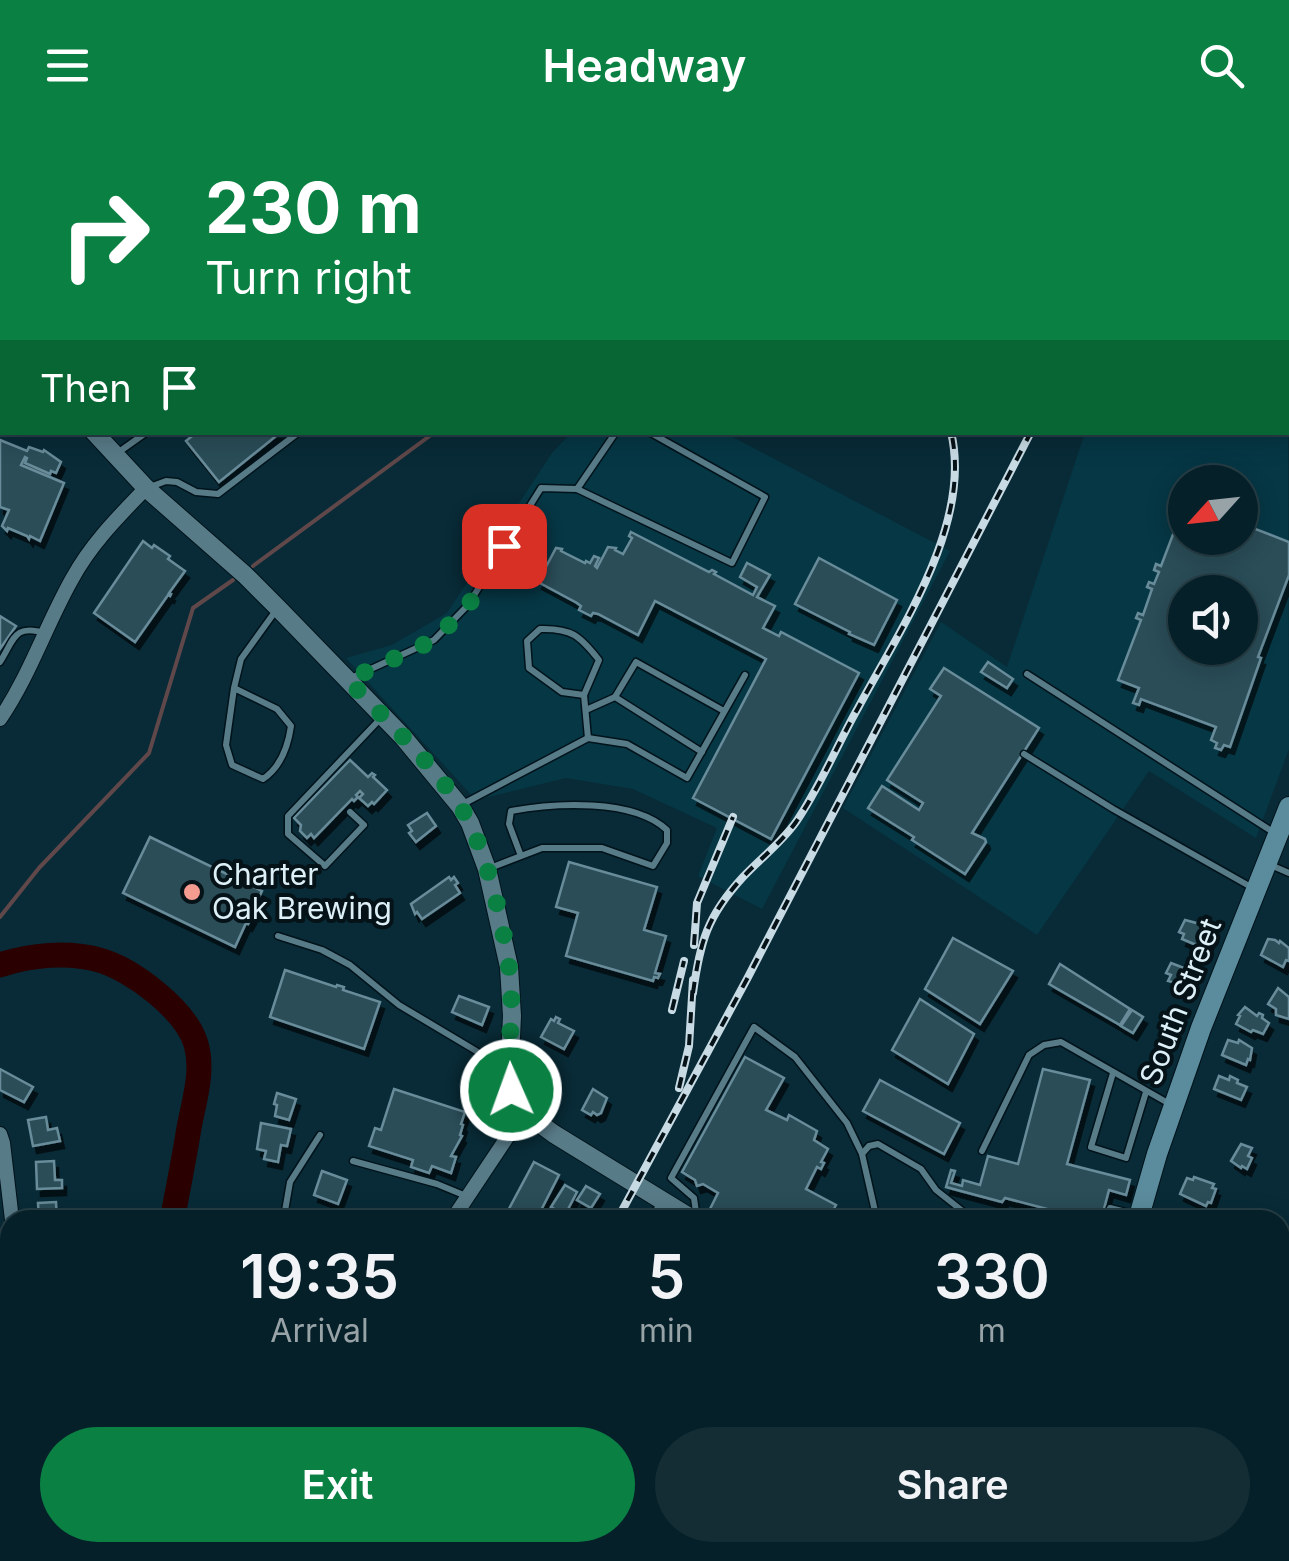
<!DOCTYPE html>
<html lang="en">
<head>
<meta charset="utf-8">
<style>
	:root { --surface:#062029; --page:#142d35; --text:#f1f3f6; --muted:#98a3a8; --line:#273e46; --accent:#0b8043 }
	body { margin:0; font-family:Inter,sans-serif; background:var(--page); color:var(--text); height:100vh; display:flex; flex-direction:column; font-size:38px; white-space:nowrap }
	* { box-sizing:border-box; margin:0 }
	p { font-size:32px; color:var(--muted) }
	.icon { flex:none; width:55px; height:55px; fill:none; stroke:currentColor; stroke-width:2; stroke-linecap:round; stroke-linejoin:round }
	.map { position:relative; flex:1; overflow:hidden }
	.side { position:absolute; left:0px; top:1080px; width:1290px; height:352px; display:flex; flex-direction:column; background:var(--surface); border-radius:30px 30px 0 0; box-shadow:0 5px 25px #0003,0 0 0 2px var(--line) }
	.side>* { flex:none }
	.guide { position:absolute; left:0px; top:0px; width:1290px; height:305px; box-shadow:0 5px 25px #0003,0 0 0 2px var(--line); background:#0b8043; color:#fff; overflow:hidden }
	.needle { width:65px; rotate:243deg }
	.controls { position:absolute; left:1168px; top:335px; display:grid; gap:20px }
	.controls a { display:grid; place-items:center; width:90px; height:90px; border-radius:50%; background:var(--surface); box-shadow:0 5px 25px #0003,0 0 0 2px var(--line); font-size:50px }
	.pin { position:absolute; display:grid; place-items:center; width:85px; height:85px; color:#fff; margin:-42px; border-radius:20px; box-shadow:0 5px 15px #0006 }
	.me { position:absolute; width:110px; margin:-55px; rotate:358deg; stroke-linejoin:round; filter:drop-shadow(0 0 8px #0008) }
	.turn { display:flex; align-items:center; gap:35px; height:210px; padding:0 40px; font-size:45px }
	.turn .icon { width:130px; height:130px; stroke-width:2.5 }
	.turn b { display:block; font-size:70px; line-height:85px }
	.then { display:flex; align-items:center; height:95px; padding:0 40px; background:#0003; gap:20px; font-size:38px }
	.eta { display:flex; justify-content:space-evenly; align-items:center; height:170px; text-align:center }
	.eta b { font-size:60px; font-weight:600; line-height:70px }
	.primary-button { display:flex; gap:20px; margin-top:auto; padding:20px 40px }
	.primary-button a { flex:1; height:115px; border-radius:60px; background:var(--accent); color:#fff; font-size:40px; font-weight:600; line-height:115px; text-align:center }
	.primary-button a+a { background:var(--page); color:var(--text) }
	header { display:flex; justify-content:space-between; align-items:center; height:130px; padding:0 40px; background:var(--accent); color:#fff; font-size:45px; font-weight:600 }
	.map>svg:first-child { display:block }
	.built { fill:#063745; fill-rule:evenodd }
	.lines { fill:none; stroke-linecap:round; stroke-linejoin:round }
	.stream { stroke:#60484a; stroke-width:4 }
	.river { stroke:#2a0000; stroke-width:25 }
	.building { fill:#2b4d59; stroke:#698c9a; stroke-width:2.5; fill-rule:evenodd; filter:url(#shadow) }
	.service-casing { stroke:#00131b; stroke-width:9 }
	.minor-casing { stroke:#00131b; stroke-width:16 }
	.tertiary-casing { stroke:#00131b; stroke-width:20 }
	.secondary-casing { stroke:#00131b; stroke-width:22 }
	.service { stroke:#587b88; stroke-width:6 }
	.minor { stroke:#587b88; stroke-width:14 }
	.tertiary { stroke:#587b88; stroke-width:18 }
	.secondary { stroke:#5b8c9d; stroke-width:20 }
	.rail-casing { stroke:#c8dbe4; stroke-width:8 }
	.rail { stroke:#051217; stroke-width:4; stroke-dasharray:11; stroke-linecap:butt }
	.route { stroke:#0b8043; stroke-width:18; stroke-dasharray:0 32.4 }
	.poi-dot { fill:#f59c90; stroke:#051217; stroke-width:4 }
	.labels { text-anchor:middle; stroke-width:8; stroke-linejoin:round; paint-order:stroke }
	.poi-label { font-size:30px; fill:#ddeff7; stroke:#051217; text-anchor:start }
	.street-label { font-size:30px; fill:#ddeff7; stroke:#051217 }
</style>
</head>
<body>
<header><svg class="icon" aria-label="menu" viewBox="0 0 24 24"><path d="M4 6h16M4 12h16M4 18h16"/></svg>Headway<svg class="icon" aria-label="search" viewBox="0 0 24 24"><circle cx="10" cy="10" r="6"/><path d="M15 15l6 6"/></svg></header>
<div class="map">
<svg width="1289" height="1431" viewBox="0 0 1289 1431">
	<defs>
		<filter id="shadow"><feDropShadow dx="4" dy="7" stdDeviation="0" flood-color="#0009"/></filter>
	</defs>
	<rect width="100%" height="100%" fill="#082b37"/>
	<g class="built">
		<path d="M 1288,260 L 1289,619 L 1256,708 L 1149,641 L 1037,805 L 843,678 L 941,492 L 1007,537 L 1085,303 L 1288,302 ZM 1185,352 L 1240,352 L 1240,408 L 1185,408 ZM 1185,462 L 1240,462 L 1240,518 L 1185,518 Z"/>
		<polygon points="571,303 725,303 950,421 762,779 698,746 717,698 633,659 566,648 476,670 346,528 392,515 447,483 552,323"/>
	</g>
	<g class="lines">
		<g class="stream">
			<polyline points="636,2 637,0"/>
			<polyline points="253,436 435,302"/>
			<polyline points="0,787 39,738 149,623 193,478 233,450"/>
		</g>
		<g class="river">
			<path d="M 0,835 C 30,825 68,821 99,830 C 132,839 186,880 196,914 C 204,941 194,971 189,998 C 184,1029 178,1059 172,1090"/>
			<polyline points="201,1422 206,1431"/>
		</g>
	</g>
	<g class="building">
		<polygon points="84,0 284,0 286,2 81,2"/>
		<polygon points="197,302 281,302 219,352 186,311"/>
		<polygon points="0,310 27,321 29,317 43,322 44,320 61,332 56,343 51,341 50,344 25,333 27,328 25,327 21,335 64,353 40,411 30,406 29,409 27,406 8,398 7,401 2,396 9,380 0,377"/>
		<path d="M 1185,373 L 1185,408 L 1240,408 L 1240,393 L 1289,412 L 1289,445 L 1258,527 L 1261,528 L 1230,617 L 1224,615 L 1221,620 L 1215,618 L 1217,613 L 1211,610 L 1216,597 L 1141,569 L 1139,575 L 1133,573 L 1139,558 L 1118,550 L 1141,490 L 1136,488 L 1138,483 L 1143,485 L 1152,459 L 1147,457 L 1149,452 L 1154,454 L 1159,442 L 1154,440 L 1156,434 L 1161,436 ZM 1185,462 L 1240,462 L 1240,518 L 1185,518 Z"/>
		<polygon points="631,402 709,442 712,440 716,442 714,444 753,465 757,457 740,447 747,433 770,445 757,467 775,476 763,498 779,506 781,502 859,543 771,709 693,668 766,529 655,471 638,505 598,484 593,483 591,486 579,480 581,476 577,473 538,452 556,418 562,419 561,421 585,433 586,431 590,433 594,426 599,428 595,436 597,438 608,417 616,418 615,420 623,424 632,408 629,406"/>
		<polygon points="143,411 152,418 154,415 170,426 168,429 185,441 169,463 171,464 170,466 168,465 135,512 94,483"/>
		<polygon points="819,428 897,470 874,515 849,504 850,502 795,474"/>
		<polygon points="0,486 16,496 0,519"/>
		<polygon points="988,532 1013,549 1007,558 981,542"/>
		<polygon points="944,538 1039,598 972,703 985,709 986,712 965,744 912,710 914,707 868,678 882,656 919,680 923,673 887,650 941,566 930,559"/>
		<polygon points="350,630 368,647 372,643 375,645 373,647 387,660 374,674 372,672 368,676 359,668 363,664 360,661 356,665 358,667 354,671 352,669 314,708 311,704 307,708 300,701 301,695 294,688"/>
		<polygon points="427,683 436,696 416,712 409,703 412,701 408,695"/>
		<polygon points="150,707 262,761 250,786 252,787 248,794 246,793 235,817 123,763"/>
		<polygon points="569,732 657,757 644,800 666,806 655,843 660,844 658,848 654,847 653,851 566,826 578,783 556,777"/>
		<polygon points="449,747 451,750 454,747 458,753 455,755 460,763 422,789 417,782 415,784 411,774"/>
		<polygon points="1185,790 1204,795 1213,803 1206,819 1182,809 1184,804 1179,802"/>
		<polygon points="953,808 1013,841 980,894 925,859"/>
		<polygon points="1268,809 1275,810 1279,813 1280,811 1289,818 1289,831 1286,830 1283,837 1261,825"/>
		<polygon points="1171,833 1192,841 1192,844 1195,845 1193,849 1190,848 1187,856 1168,851 1171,845 1166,843"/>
		<polygon points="1060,834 1130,879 1120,895 1049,854"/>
		<polygon points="285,840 336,857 337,855 344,857 343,860 380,872 364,919 270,887"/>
		<polygon points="1278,858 1289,867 1289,889 1276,885 1276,879 1268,874"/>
		<polygon points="459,866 489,877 482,895 452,882"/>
		<polygon points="920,869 974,904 948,954 892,920"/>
		<polygon points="1245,877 1257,886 1259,883 1263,885 1262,888 1269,893 1263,904 1253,900 1251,902 1236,894 1240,886 1238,885"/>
		<polygon points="1132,880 1143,887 1133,903 1121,896"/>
		<polygon points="556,887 560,889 558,893 574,901 564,919 541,907 551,889 554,891"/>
		<polygon points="1228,910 1238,913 1239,910 1252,918 1250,930 1248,929 1246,935 1222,925"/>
		<polygon points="745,927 784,948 766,980 787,990 789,985 817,1001 814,1010 828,1019 821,1032 824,1033 821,1039 817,1037 806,1059 836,1075 828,1090 730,1090 710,1079 718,1063 703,1054 697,1056 695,1050 682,1042"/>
		<polygon points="0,939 33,957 24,972 0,960"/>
		<polygon points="1043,939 1090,950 1067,1034 1130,1050 1126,1065 1109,1060 1101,1090 1089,1090 1005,1068 1002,1072 946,1057 951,1040 955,1041 951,1053 962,1056 963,1050 980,1055 988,1026 1018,1034"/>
		<polygon points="1219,946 1229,950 1230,946 1238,950 1237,953 1247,957 1241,970 1214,959"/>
		<polygon points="880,950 960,993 944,1024 863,981"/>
		<polygon points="394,959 465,982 461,994 463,995 460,1005 462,1006 451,1026 456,1027 451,1043 432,1036 429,1043 411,1037 413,1030 369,1016 375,998 381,1000"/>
		<polygon points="593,959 607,968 601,983 597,985 593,982 591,985 582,980"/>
		<polygon points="277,963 296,969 289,990 275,986 277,975 274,974"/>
		<polygon points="46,987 48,1000 57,998 60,1011 33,1016 28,990"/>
		<polygon points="261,993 291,999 287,1016 281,1015 278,1032 264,1029 266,1021 257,1019"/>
		<polygon points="1241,1014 1252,1018 1248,1026 1252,1028 1247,1039 1242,1036 1241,1038 1231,1031"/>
		<polygon points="54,1031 55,1050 62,1050 62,1058 37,1059 36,1032"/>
		<polygon points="534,1032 559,1045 536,1090 503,1090"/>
		<polygon points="322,1041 347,1050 338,1074 314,1065"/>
		<polygon points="1194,1047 1214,1054 1212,1058 1216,1059 1211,1073 1208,1072 1206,1076 1180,1064 1187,1048 1193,1050"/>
		<polygon points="565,1055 577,1062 565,1085 551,1077"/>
		<polygon points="586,1056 600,1064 591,1078 577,1070"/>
		<polygon points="56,1072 57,1090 39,1090 38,1073"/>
		<polygon points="1112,1422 1163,1422 1154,1431 1111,1431 1107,1426"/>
	</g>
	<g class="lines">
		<defs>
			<g id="service">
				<polyline points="308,0 309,2"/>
				<polyline points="60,2 60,0"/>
				<polyline points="0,57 2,58"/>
				<polyline points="0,268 2,264"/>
				<polyline points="1288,286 1289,287"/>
				<polyline points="0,299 2,296"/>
				<polyline points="116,324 147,302"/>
				<polyline points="150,357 166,351 177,352 196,362 218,364 299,302"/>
				<polyline points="577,359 616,302"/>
				<path d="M 0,532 C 15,508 14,494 45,503"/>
				<polyline points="1027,544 1273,702"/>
				<polyline points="349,549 434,510 468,475 541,358 577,359 732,433 765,367 649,302"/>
				<path d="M 234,558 L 277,579 L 291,596 C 288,617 281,637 263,649 L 232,635 L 226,615 L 234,558 L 241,529 L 277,479"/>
				<path d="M 584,565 L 599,530 C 580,506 572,498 540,499 L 527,511 L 529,538 L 562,562 L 584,565 L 588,608"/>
				<polyline points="615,567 636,532 724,581"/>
				<polyline points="586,580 615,567 702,622"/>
				<polyline points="1024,624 1113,679 1251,757"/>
				<polyline points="461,675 588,608 627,614 687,648 745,545"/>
				<polyline points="350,682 364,695 325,736 288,704 288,686 382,587"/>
				<polyline points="1268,734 1289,743"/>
				<path d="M 490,738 L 542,718 L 602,718 L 653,736 L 667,713 L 667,700 C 633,668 554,673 511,681 L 509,694 L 521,726"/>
				<polyline points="278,806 322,820 350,835 399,875 508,940"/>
				<polyline points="1113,943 1091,1017 1126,1028 1146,962"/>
				<polyline points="982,1021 1029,925 1044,915 1061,912 1168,973"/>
				<polyline points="353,1031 437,1054 466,1066"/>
				<polyline points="1110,1078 1138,1085"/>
				<polyline points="692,1088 696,1082 694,1068 671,1048 754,897 795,927 847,993 862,1024"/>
				<polyline points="296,1090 285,1081 290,1052 320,1005"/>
				<polyline points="650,1090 660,1074"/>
				<polyline points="877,1090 862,1024 869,1016 878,1014 921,1039 936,1060 965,1083"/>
				<polyline points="961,1090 965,1083 1000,1090"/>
				<polyline points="99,1422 100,1431"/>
				<polyline points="657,1422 674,1431"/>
				<polyline points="760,1422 776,1431"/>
				<polyline points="1269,1422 1273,1427 1269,1431"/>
				<polyline points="818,1431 823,1422"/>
				<polyline points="904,1431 908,1422"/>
				<polyline points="1087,1431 1092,1422"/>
			</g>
			<g id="minor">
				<polyline points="28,2 29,0"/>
				<path d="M 0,589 C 30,545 46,495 72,449 C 91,414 118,387 146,358"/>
				<polyline points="0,1004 3,1013 12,1090"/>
				<polyline points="452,1090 524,982"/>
				<polyline points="0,1128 10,1104"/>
				<polyline points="720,1431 724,1422"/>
			</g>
			<g id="tertiary">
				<polyline points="0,218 2,219"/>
				<polyline points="94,302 146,358 245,445 278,478 403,607 460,676 470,693 487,739 509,837 512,886 509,950 516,970 524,982 554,1004 694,1090"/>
			</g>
			<g id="secondary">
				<polyline points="1138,1090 1157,1024 1201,898 1289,677"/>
				<polyline points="1202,1422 1209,1431"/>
			</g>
		</defs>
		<use href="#service" class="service-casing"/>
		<use href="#minor" class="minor-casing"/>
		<use href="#tertiary" class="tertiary-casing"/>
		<use href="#secondary" class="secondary-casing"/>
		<use href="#service" class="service"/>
		<use href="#minor" class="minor"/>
		<use href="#tertiary" class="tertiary"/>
		<use href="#secondary" class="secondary"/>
		<defs>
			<g id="rail">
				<polyline points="821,0 822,2"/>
				<polyline points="1190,2 1192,0"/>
				<polyline points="694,815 697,773 733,687"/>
				<path d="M 693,863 C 700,812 707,786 743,747 C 761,728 781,713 796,692 C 820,657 837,615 858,578 C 899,501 973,394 951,302"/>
				<polyline points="672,880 684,831"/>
				<polyline points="679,958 689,916 693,850"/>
				<polyline points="617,1090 747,849 1031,302"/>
				<polyline points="441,1431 446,1422"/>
			</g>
		</defs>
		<use href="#rail" class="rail-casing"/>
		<use href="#rail" class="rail"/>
	</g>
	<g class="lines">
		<path class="route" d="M 504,416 L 468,476 L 434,510 L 348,550 C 386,590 429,629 460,676 C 485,714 503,792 509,837 C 511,854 512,874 511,891 C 510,914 506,938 511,960"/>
	</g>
	<circle class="poi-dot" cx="192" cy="762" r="10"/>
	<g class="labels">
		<g class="poi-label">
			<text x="212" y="755">Charter<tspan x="212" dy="34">Oak Brewing</tspan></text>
		</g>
		<g class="street-label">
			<text transform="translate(1181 872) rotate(-69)" y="10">South Street</text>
		</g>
	</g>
</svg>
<div class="controls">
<a><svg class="needle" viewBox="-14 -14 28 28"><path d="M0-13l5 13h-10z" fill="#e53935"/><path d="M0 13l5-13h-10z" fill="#98a3a8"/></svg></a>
<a><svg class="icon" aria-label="sound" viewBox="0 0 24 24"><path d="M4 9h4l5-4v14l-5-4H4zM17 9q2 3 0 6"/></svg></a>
</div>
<div class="pin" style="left:504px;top:416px;background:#d93025"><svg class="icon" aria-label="arrive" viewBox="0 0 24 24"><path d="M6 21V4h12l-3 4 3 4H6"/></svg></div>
<svg class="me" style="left:511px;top:960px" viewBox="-20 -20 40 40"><circle r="17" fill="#0b8043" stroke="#fff" stroke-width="3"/><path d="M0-11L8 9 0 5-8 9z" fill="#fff"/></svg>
<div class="guide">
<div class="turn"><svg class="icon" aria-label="right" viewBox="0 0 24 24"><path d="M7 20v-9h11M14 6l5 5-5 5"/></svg><div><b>230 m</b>Turn right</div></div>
<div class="then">Then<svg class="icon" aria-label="arrive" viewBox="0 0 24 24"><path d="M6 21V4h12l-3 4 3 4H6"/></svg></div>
</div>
<section class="side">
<div class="eta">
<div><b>19:35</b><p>Arrival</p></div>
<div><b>5</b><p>min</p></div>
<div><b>330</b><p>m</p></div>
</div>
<div class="primary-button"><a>Exit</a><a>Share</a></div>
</section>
</div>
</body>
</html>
